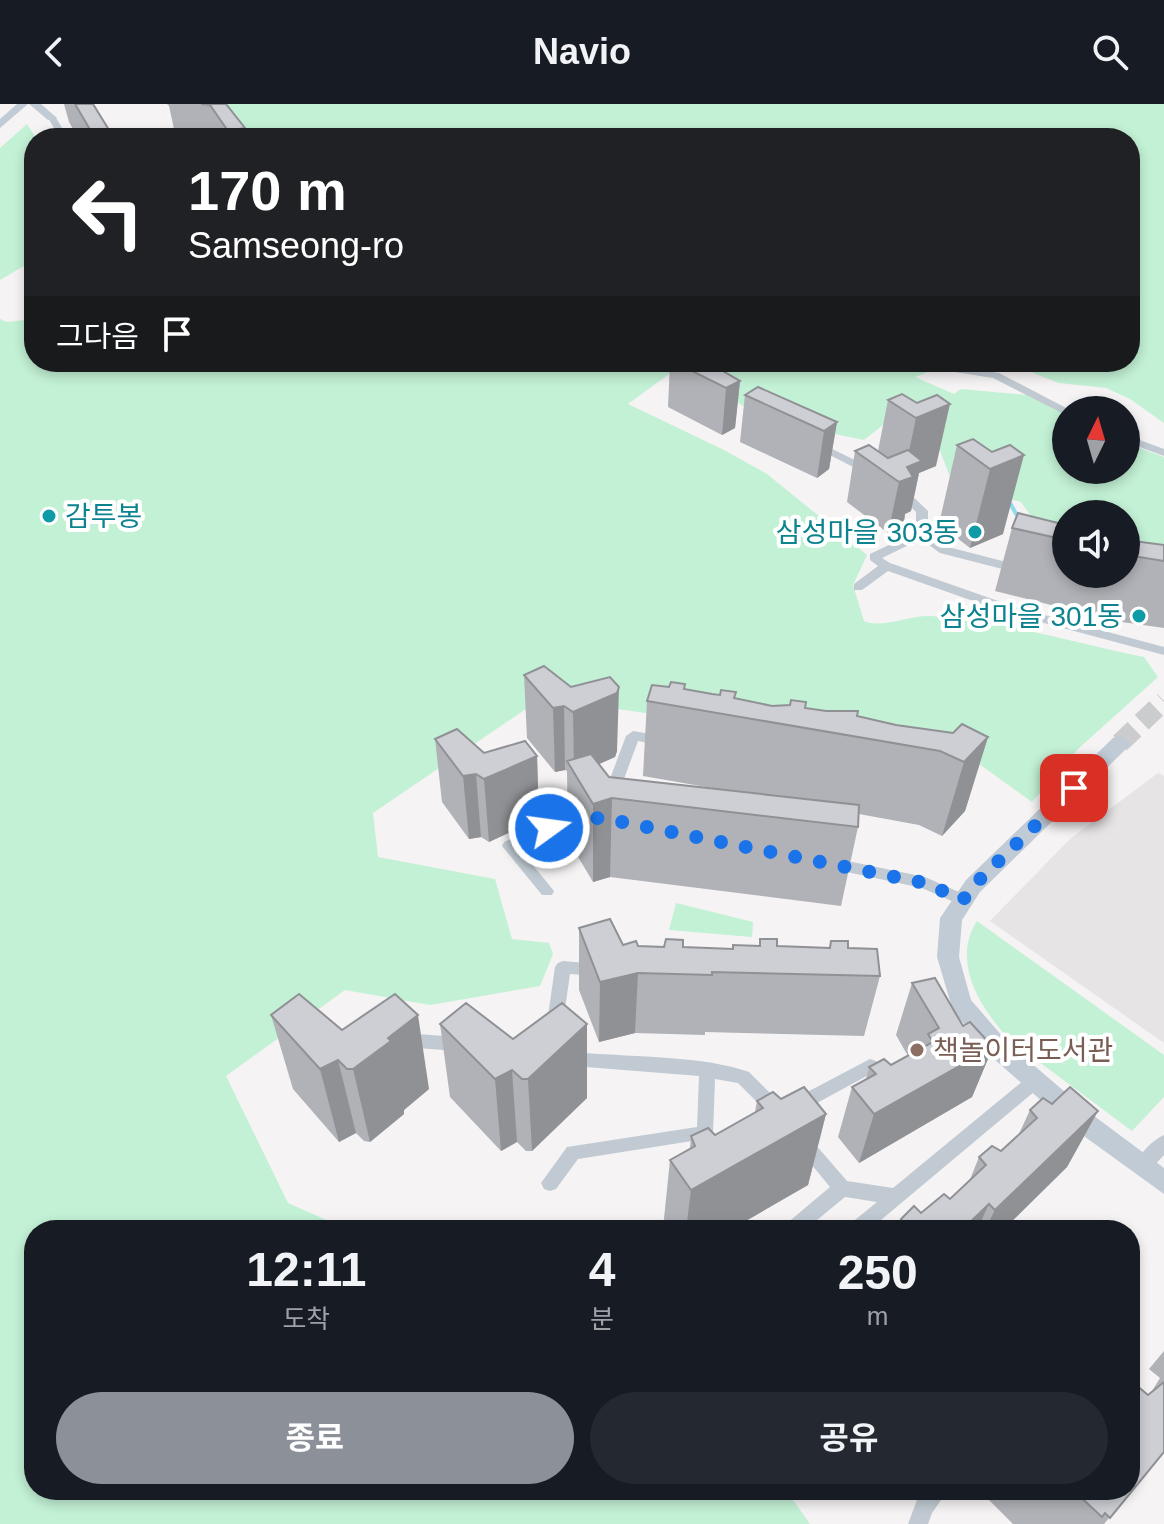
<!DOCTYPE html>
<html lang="ko">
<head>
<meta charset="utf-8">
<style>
	:root { --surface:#171b24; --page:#242831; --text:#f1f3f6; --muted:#9ea1a6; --accent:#8c9099 }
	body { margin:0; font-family:Helvetica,"Noto Sans KR",sans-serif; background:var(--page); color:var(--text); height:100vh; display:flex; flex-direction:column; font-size:30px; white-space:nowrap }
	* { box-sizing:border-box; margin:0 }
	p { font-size:26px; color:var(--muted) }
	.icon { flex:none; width:44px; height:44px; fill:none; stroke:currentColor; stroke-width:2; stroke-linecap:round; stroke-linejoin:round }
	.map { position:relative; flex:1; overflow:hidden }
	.sheet { position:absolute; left:24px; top:1116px; width:1116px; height:280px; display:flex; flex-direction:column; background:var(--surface); border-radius:32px; box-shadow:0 4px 12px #0003 }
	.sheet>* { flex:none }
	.banner { position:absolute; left:24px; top:24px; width:1116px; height:244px; border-radius:32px; box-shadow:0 4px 12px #0003; background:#202124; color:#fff; overflow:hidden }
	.needle { width:52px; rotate:5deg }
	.controls { position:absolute; left:1052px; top:292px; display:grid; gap:16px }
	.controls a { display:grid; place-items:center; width:88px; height:88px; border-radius:50%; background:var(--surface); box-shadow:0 4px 12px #0003; font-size:40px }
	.pin { position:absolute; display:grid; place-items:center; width:68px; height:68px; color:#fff; margin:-34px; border-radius:16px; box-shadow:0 4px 12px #0006 }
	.me { position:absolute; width:88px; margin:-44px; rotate:76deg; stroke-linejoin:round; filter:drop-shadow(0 0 6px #0008) }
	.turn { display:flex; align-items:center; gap:28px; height:168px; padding:0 32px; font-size:36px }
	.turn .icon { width:104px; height:104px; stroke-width:2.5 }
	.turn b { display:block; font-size:56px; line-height:68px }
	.then { display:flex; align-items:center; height:76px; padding:0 32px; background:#0003; gap:16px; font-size:30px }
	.eta { display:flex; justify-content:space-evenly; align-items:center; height:136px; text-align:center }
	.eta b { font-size:48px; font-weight:700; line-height:56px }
	.button { display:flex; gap:16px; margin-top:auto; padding:16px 32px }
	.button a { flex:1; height:92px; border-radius:48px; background:var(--accent); color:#fff; font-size:32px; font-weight:700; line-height:92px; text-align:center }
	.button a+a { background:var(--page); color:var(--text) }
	header { display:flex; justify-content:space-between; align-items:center; height:104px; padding:0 32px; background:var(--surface); font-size:36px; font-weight:700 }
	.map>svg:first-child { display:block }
	.education { fill:#e6e4e5 }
	.green { fill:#c3f1d5 }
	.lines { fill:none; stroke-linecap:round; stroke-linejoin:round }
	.stream { stroke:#90daee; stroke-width:4 }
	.secondary-tunnel { stroke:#caccce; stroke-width:20; stroke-dasharray:20 10; stroke-linecap:butt }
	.street { fill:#c1cad2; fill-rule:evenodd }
	.secondary { fill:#c1cbd6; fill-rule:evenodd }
	.wall { fill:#b0b2b7 }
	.shaded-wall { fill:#909195 }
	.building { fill:#cdcfd5; stroke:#909195; stroke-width:2 }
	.route { stroke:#1a73e8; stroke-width:14; stroke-dasharray:0 25.2 }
	.culture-dot { fill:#0f9aa8; stroke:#fff; stroke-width:3 }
	.education-dot { fill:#8d6e63; stroke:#fff; stroke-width:3 }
	.labels { text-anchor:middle; stroke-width:8; stroke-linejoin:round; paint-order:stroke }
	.culture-label { font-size:28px; fill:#0d838f; stroke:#fff; text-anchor:end }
	.education-label { font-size:28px; fill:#785e54; stroke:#fff; text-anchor:start }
</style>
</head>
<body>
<header><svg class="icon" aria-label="back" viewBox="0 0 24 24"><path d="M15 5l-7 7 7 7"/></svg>Navio<svg class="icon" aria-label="search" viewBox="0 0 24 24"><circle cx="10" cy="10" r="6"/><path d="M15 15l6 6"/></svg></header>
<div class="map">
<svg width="1164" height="1420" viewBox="0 0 1164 1420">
	<rect width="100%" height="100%" fill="#f5f3f3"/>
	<polygon class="education" points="1158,669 1164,672 1164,939 990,817 1071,734"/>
	<g class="green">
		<polygon points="213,0 1164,0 1164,319 1130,295 1106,284 1059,279 1004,258 1130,258 1130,34 237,34"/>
		<polygon points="27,20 36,34 34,156 0,176 0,44"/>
		<path d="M 0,215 L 7,218 L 34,215 L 34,258 L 933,258 L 941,263 L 915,273 L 954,290 L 961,285 L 1027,291 L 1066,310 L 1066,366 L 1126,366 L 1126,339 L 1164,353 L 1164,471 L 1126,468 L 1126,410 L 1066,410 L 1066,436 L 1035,418 L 1021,398 L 952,378 L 930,321 L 897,310 L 864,336 L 762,315 L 704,275 L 672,268 L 628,300 L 724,346 L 767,370 L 867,451 L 853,481 L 864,517 C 882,525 909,511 930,512 C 1001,516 1074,539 1144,553 L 1158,573 L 1078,645 L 1032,698 L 975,657 L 542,594 L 373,709 L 378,753 L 495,775 L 512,835 L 549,839 L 553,850 L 540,882 L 430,901 L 345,886 L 226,972 L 288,1099 L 349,1126 L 34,1126 L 34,1386 L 786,1386 L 810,1420 L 0,1420 Z"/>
		<polygon points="676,799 753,818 752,833 669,826"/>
		<path d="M 977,817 L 1164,951 L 1164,993 L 1132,1027 L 1011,937 C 982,907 950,858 977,817 Z"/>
	</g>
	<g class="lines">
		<polyline class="stream" points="1010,399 1019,415"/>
		<polyline class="secondary-tunnel" points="1120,639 1164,597"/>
		<g class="street">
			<polygon points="52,12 55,12 68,34 60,34 48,14"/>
			<polygon points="942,258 954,258 962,263 999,269 1070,306 1066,306 1066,310 1062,309 993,274 955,268"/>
			<polygon points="1126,331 1164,345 1164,352 1126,338"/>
			<polygon points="818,338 871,364 872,366 867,369 863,368 814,343 813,341"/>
			<polygon points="902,385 906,386 928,407 928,429 948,443 1022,462 1024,465 1018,469 940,449 921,435 882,454 890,459 1018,504 1164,543 1164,551 1010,510 888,467 862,486 854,486 854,480 878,462 870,456 870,450 916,428 916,408 896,388"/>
			<polygon points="633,627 662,632 669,637 662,642 638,637 618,691 616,695 606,695 604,691 626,632"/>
			<polygon points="586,709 593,714 591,718 570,720 519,744 554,787 552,791 542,791 502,742 504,738 563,711"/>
			<polygon points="833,754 925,773 968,792 970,796 968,800 963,802 922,784 828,764 826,760 828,756"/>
			<polygon points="563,857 599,860 604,862 607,866 604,870 599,872 570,870 563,919 561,924 555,926 549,924 547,919 555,863 558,859"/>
			<polygon points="403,929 458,933 464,935 466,940 464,945 458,947 403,943 397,941 395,936 397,931"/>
			<path d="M 570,944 L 586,949 C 634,953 705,952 749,968 L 783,1002 L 785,1007 L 783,1012 L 777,1014 L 771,1012 L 738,979 L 715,975 L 713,1029 L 711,1034 L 578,1055 L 556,1085 L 550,1087 L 544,1085 L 541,1079 L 567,1043 L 697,1023 L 699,972 L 586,963 L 564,956 L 562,951 L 564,946 Z"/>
			<polygon points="870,955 876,957 878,962 876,967 804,1006 798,1008 792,1006 790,1001 792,996"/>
			<polygon points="1035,970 1041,972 1043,977 1041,982 869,1126 847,1126 850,1120 877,1098 845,1093 805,1126 783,1126 786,1120 830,1083 797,1043 795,1038 797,1033 803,1030 809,1033 847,1077 893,1084 1029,972"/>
			<path d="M 1164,1031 L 1164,1051 L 1148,1068 L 1142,1070 L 1136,1068 L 1133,1062 C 1139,1051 1152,1036 1164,1031 Z"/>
			<polygon points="925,1386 948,1386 932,1409 928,1420 908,1420 917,1396"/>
		</g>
		<g class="secondary">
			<polygon points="17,0 28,0 0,24 0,15"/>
			<polygon points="29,0 41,0 57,14 48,16"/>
			<polygon points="1120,632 1130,639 1127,644 980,788 962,816 959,853 971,896 1009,940 1086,1006 1164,1064 1164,1090 1070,1022 993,954 953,907 937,853 940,814 966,776 1113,634"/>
		</g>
	</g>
	<g class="wall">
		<polygon points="64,0 93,0 114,34 78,34 69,18"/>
		<polygon points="167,0 226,0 245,24 246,31 251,34 176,34 169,2"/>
		<polygon points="670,258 707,258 740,277 735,324 722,331 668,303"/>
		<polygon points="745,291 837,318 829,365 817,374 740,338"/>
		<polygon points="888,296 917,299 936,362 919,369 911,407 905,410 903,424 888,429 847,398 855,347 878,347"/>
		<polygon points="957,341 992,348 1003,430 970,444 939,420"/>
		<polygon points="1066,421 1066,470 1126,470 1126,436 1164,441 1164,524 1115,517 995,487 1012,424"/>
		<polygon points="524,571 571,583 617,647 615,653 598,660 609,673 718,685 643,672 647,597 685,585 735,594 772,602 805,604 857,612 896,621 988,633 965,707 942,732 919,721 859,710 858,723 841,802 610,773 593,778 568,736 567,667 565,666 555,668 527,634"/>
		<polygon points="435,635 484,649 537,652 539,715 489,738 481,733 469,735 442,698"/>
		<polygon points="579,824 623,841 638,842 732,845 759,842 760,835 777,842 848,844 880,872 864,932 705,928 705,931 635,929 599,938 579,886"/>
		<polygon points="912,879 963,922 993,943 972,993 859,1059 838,1033 852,983 866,975 869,963 891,961 908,952 896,931"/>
		<polygon points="271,911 342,926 429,985 404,1006 404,1010 370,1038 364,1037 356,1029 339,1038 293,985"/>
		<polygon points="440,920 513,935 587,920 587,994 532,1047 526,1047 517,1038 501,1047 450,993"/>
		<polygon points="781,995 826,1010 808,1081 730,1126 665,1126 663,1124 670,1056 690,1045 691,1032 715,1031 755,1008 757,997"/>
		<polygon points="1052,1000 1098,1007 1067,1063 1003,1126 896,1126 901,1115 921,1109 950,1095 969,1078 979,1053 1001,1047 1018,1032 1030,1006"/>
		<polygon points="1164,1247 1164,1348 1104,1420 1013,1420 984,1391 988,1386 1130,1386 1130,1288 1148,1291 1152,1287 1160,1274 1149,1265"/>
	</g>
	<g class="shaded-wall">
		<polygon points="245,24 246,34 230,34 228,27"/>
		<polygon points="740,277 735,324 722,331 726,284"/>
		<polygon points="950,300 936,362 919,369 911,407 905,410 903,424 888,429 899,378 903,376 916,314"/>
		<polygon points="837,318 829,365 817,374 824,327"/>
		<polygon points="1024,351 1003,430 970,444 990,365"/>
		<polygon points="619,583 617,647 615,653 575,671 574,668 573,608"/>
		<polygon points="564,602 565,666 555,668 553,604"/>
		<polygon points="988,633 965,707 942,732 964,658"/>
		<polygon points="537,652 539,715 489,738 484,675"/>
		<polygon points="476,670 481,733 469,735 463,672"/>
		<polygon points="612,694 610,773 593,778 593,700"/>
		<polygon points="638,869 635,929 599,938 600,878"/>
		<polygon points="418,911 429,985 404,1006 404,1010 370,1038 353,965 388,934"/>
		<polygon points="587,920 587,994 532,1047 528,975"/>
		<polygon points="993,943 972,993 859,1059 874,1010"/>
		<polygon points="338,956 356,1029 339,1038 320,965"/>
		<polygon points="512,966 517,1038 501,1047 495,975"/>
		<polygon points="1098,1007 1067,1063 1003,1126 985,1126 995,1106"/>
		<polygon points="826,1010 808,1081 730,1126 686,1126 691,1086"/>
		<polygon points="989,1100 977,1126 962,1126"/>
	</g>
	<g class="building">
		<polygon points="75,0 93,0 114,34 95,34"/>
		<polygon points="201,0 226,0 245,24 228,27 210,1"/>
		<polygon points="249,31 251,34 234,34"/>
		<polygon points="674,258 707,258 740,277 726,284"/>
		<polygon points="758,283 837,318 824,327 745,291"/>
		<polygon points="902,290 917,299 937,291 950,300 916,314 888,296"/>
		<polygon points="973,335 992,348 1010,341 1024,351 990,365 957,341"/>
		<polygon points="869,341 888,354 908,346 922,357 907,363 913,373 899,378 855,347"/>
		<polygon points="1018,409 1066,421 1066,436 1012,424"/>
		<polygon points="1126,436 1164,441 1164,457 1126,451"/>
		<polygon points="544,562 571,583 610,573 619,583 617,589 573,608 564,602 553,604 524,571"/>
		<polygon points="671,578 685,580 684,585 712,590 720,591 721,586 736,588 734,594 772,602 790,601 791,596 806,598 805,604 826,607 858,607 857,612 896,621 953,629 962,620 988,633 964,658 940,647 647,597 652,581 669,583"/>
		<polygon points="457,625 484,649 525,637 537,652 484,675 476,670 463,672 435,635"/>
		<polygon points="591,650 609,673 859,701 858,723 612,694 593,700 567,657"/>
		<polygon points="610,815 623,841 636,837 638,842 664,843 666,835 683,836 683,843 733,845 733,841 760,842 760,835 777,835 777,842 830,844 831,837 848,837 848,844 877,845 880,872 712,868 712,871 638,869 600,878 579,824"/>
		<polygon points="935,874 963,922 970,918 993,943 874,1010 852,983 876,970 869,963 884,955 891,961 933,938 928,930 939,924 912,879"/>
		<polygon points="299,890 342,926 395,890 418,911 388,934 391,937 353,965 347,965 338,956 320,965 271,911"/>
		<polygon points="466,899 513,935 562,899 587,920 528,975 522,975 512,966 495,975 440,920"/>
		<polygon points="804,983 826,1010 691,1086 670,1056 695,1042 691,1032 708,1024 715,1031 763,1004 757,997 773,988 781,995"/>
		<polygon points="1070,983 1098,1007 995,1106 989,1100 962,1126 904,1126 907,1123 901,1115 914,1102 921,1109 944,1090 950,1095 986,1061 979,1053 992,1042 1001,1047 1037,1014 1030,1006 1043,994 1052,1000"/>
		<polygon points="1164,1278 1164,1348 1110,1414 1105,1409 1102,1413 1073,1386 1130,1386 1130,1313 1136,1306 1130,1302 1130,1288 1136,1281 1148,1291"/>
	</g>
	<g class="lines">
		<polyline class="route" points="549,724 568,715 602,714 925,779 963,796 973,782 1074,684"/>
	</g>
	<g class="culture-dot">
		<circle cx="49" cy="412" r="8"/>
		<circle cx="975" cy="428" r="8"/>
		<circle cx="1139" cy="512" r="8"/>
	</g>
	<circle class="education-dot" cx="917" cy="946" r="8"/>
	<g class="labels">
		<g class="culture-label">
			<text x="65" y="422" text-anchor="start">감투봉</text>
			<text x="959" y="438">삼성마을 303동</text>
			<text x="1123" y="522">삼성마을 301동</text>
		</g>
		<g class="education-label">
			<text x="933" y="956">책놀이터도서관</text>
		</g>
	</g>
</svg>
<div class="controls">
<a><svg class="needle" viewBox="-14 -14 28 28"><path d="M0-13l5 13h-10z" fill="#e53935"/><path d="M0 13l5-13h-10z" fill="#9ea1a6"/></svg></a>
<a><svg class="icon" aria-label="sound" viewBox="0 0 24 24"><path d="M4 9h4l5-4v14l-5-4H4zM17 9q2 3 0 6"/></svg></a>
</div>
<div class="pin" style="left:1074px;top:684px;background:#d93025"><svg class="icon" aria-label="arrive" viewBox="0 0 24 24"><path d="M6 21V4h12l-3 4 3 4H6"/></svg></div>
<svg class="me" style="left:549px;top:724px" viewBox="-20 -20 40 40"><circle r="17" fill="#1a73e8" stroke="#fff" stroke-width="3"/><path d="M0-11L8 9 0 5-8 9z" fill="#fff"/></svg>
<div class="banner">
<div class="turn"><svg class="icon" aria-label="left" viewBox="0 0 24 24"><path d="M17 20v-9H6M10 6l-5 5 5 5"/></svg><div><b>170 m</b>Samseong-ro</div></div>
<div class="then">그다음<svg class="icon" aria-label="arrive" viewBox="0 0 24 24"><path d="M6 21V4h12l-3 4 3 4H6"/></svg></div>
</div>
<section class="sheet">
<div class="eta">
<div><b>12:11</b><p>도착</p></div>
<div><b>4</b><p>분</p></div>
<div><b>250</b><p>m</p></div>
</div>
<div class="button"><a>종료</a><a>공유</a></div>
</section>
</div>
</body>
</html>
